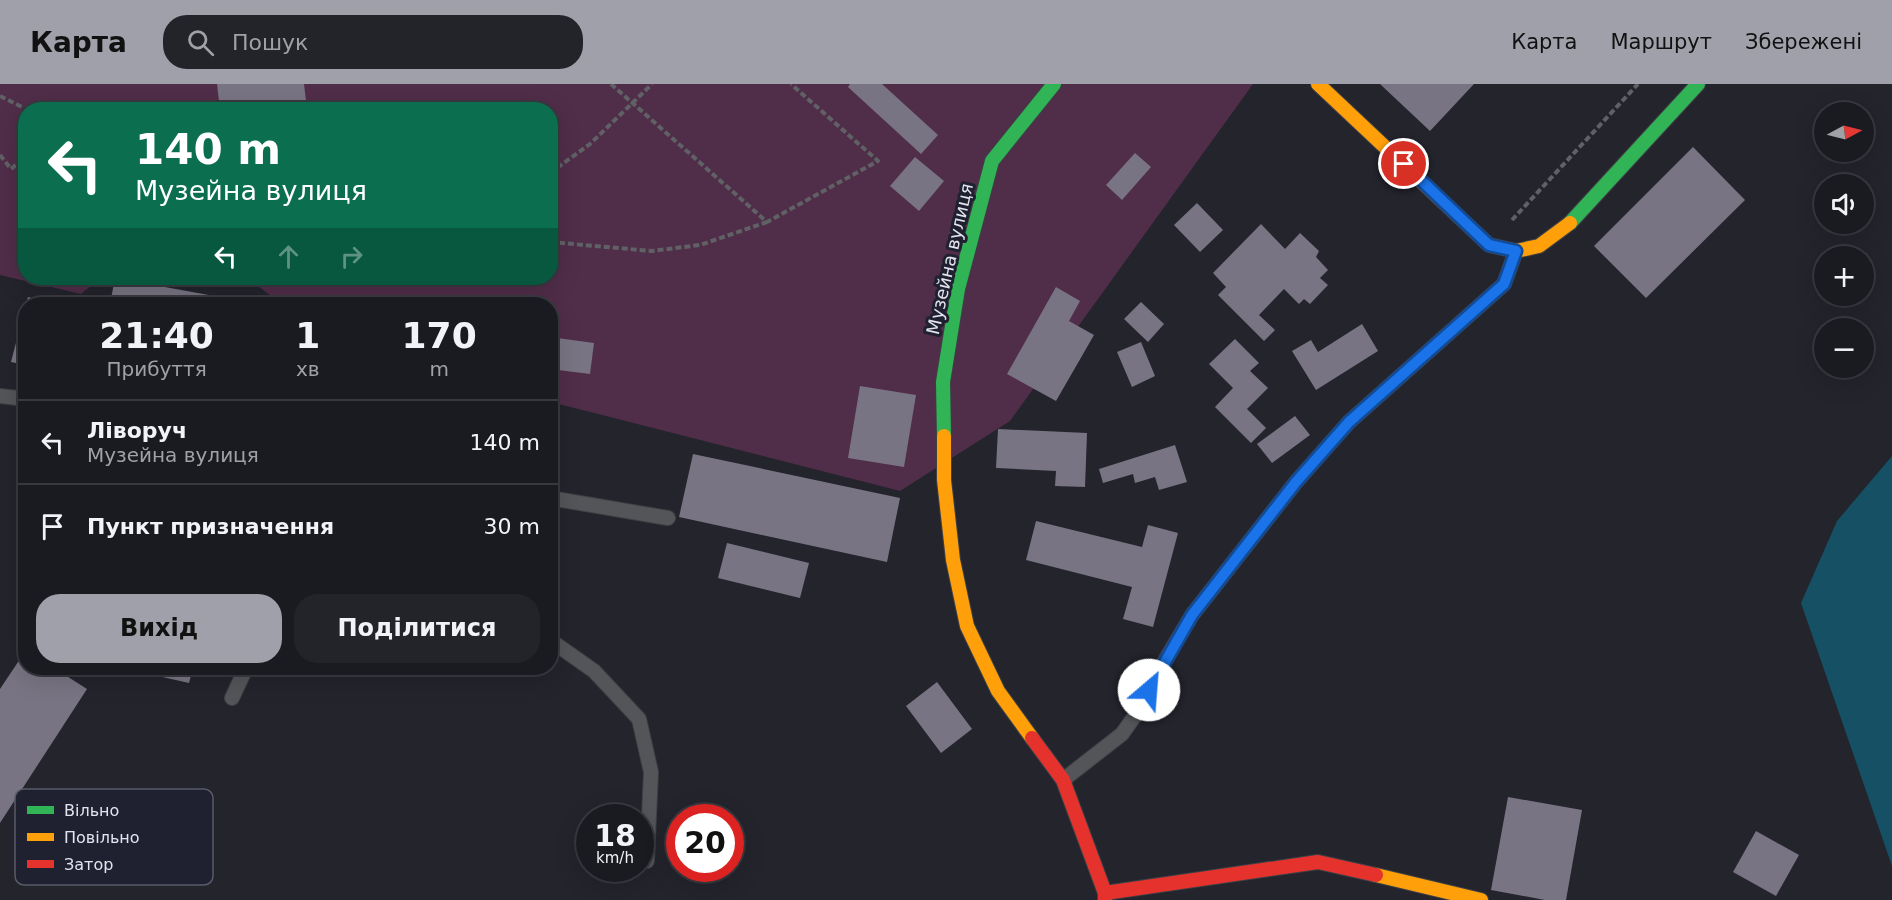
<!DOCTYPE html>
<html lang="uk">
<head>
<meta charset="utf-8">
<style>
	:root { --surface:#1a1b21; --page:#23242a; --text:#f1f3f6; --muted:#9fa1a5; --line:#38393f; --accent:#9fa0aa }
	body { margin:0; font-family:"DejaVu Sans",sans-serif; background:var(--page); color:var(--text); height:100vh; display:flex; flex-direction:column; font-size:22px; white-space:nowrap }
	* { box-sizing:border-box; margin:0 }
	p { font-size:20px; color:var(--muted) }
	.icon { flex:none; width:33px; height:33px; fill:none; stroke:currentColor; stroke-width:2; stroke-linecap:round; stroke-linejoin:round }
	.map { position:relative; flex:1; overflow:hidden }
	.panel { position:absolute; left:18px; top:213px; width:540px; height:378px; display:flex; flex-direction:column; background:var(--surface); border-radius:24px; box-shadow:0 6px 24px #0002,0 0 0 2px var(--line) }
	.panel>* { flex:none }
	.hud { position:absolute; left:18px; top:18px; width:540px; height:183px; border-radius:24px; box-shadow:0 6px 24px #0002,0 0 0 2px var(--line); background:#0b6e4f; color:#fff; overflow:hidden }
	.needle { width:39px; rotate:83deg }
	.buttons { position:absolute; left:1814px; top:18px; display:grid; gap:12px }
	.buttons a { display:grid; place-items:center; width:60px; height:60px; border-radius:50%; background:var(--surface); box-shadow:0 6px 24px #0002,0 0 0 2px var(--line); font-size:30px }
	.speed { position:absolute; left:576px; top:720px; display:flex; gap:12px; font-size:30px; font-weight:700; text-align:center }
	.speed>* { display:grid; place-content:center; width:78px; height:78px; border-radius:50%; background:var(--surface); box-shadow:0 6px 24px #0002,0 0 0 2px var(--line); line-height:1 }
	.speed small { font-size:15px; font-weight:400 }
	.speed .limit { border:9px solid #d22; background:#fff; color:#111 }
	.pin { position:absolute; display:grid; place-items:center; width:51px; height:51px; color:#fff; margin:-26px; border:3px solid #fff; border-radius:50%; box-shadow:0 2px 6px #0007 }
	.me { position:absolute; width:66px; margin:-33px; rotate:27deg; stroke-linejoin:round; filter:drop-shadow(0 0 4px #0008) }
	.turn { display:flex; align-items:center; gap:21px; height:126px; padding:0 18px; font-size:27px }
	.turn .icon { width:78px; height:78px; stroke-width:2.5 }
	.turn b { display:block; font-size:42px; line-height:51px }
	.lanes { display:flex; align-items:center; height:57px; padding:0 18px; background:#0003; justify-content:center; gap:30px; direction:ltr }
	.lanes .off { opacity:.35 }
	.eta { display:flex; justify-content:space-evenly; align-items:center; height:102px; text-align:center }
	.eta b { font-size:36px; font-weight:600; line-height:42px }
	.cta { display:flex; gap:12px; margin-top:auto; padding:12px 18px }
	.cta a { flex:1; height:69px; border-radius:24px; background:var(--accent); color:#111; font-size:24px; font-weight:600; line-height:69px; text-align:center }
	.cta a+a { background:var(--page); color:var(--text) }
	ul { padding:0; list-style:none }
	li { display:flex; align-items:center; gap:18px; height:84px; padding:0 18px; border-top:2px solid var(--line) }
	li div { flex:1 }
	li b { display:block; font-size:22px }
	li em { font-style:normal }
	header { display:flex; align-items:center; gap:36px; box-sizing:border-box; height:84px; padding:0 30px; background:var(--accent); color:#111 }
	header strong { font-size:28px }
	nav { display:flex; gap:33px; margin-inline-start:auto; font-size:21px }
	.search { width:420px; height:54px; background:var(--page); display:flex; align-items:center; gap:15px; box-sizing:border-box; padding:0 21px; border-radius:24px; color:var(--muted); font-size:22px }
	.map>svg:first-child { display:block }
	.green { fill:#502d49 }
	.water { fill:#165065 }
	.building { fill:#797483 }
	.lines { fill:none; stroke-linecap:round; stroke-linejoin:round }
	.lane-casing { stroke:#3f4046; stroke-width:16 }
	.fast-casing { stroke:#3f4046; stroke-width:16 }
	.slow-casing { stroke:#3f4046; stroke-width:16 }
	.jam-casing { stroke:#3f4046; stroke-width:16 }
	.path { stroke:#606165; stroke-width:4; stroke-dasharray:6 3; stroke-linecap:butt }
	.lane { stroke:#545559; stroke-width:14 }
	.fast { stroke:#30b455; stroke-width:14 }
	.slow { stroke:#ff9f0a; stroke-width:14 }
	.jam { stroke:#e5322d; stroke-width:14 }
	.route-casing { stroke:#114b97; stroke-width:15 }
	.route { stroke:#1a73e8; stroke-width:10 }
	.labels { text-anchor:middle; stroke-width:6; stroke-linejoin:round; paint-order:stroke }
	.street-label { font-size:18px; fill:#e2e3ee; stroke:#1f2030 }
	.key { fill:#1f2030; stroke:#5a5a69; stroke-width:1.5 }
	.key-label { font-size:16px; fill:#e2e3ee }
</style>
</head>
<body>
<header>
<strong>Карта</strong>
<div class="search"><svg class="icon" aria-label="search" viewBox="0 0 24 24"><circle cx="10" cy="10" r="6"/><path d="M15 15l6 6"/></svg>Пошук</div>
<nav><a>Карта</a><a>Маршрут</a><a>Збережені</a></nav>
</header>
<div class="map">
<svg width="1892" height="816" viewBox="0 0 1892 816">
	<rect width="100%" height="100%" fill="#23242c"/>
	<polygon class="green" points="0,0 1253,0 1010,337 900,407 551,318 550,220 281,220 248,194 550,194 550,26 26,26 26,194 100,194 81,210 0,191"/>
	<polygon class="water" points="1892,372 1892,782 1801,519 1837,437"/>
	<g class="building">
		<polygon points="217,0 304,0 307,25 220,26"/>
		<polygon points="850,0 882,0 938,51 921,70 848,3"/>
		<polygon points="1380,0 1474,0 1430,47"/>
		<polygon points="1693,63 1745,116 1646,214 1594,162"/>
		<polygon points="1135,69 1151,83 1122,116 1106,101"/>
		<polygon points="915,73 944,97 919,127 890,102"/>
		<polygon points="1197,119 1223,146 1200,168 1174,141"/>
		<polygon points="1261,140 1285,165 1300,149 1319,167 1316,173 1328,186 1320,194 1328,201 1310,220 1304,215 1299,220 1284,205 1259,231 1275,246 1264,257 1218,211 1226,203 1213,189"/>
		<polygon points="115,194 231,215 230,220 110,220"/>
		<polygon points="1056,203 1080,217 1069,237 1094,251 1056,317 1007,290"/>
		<polygon points="28,213 53,220 26,220"/>
		<polygon points="1141,218 1164,240 1148,258 1124,235"/>
		<polygon points="25,224 26,224 26,281 11,278"/>
		<polygon points="1362,240 1378,267 1316,306 1292,267 1311,256 1318,268"/>
		<polygon points="550,253 594,259 590,290 550,285"/>
		<polygon points="1235,255 1259,279 1250,287 1268,304 1247,325 1266,344 1251,359 1215,323 1233,304 1209,280"/>
		<polygon points="1141,258 1155,292 1132,303 1117,268"/>
		<polygon points="860,302 916,311 904,383 848,374"/>
		<polygon points="1295,332 1310,351 1272,379 1257,360"/>
		<polygon points="998,345 1087,349 1085,403 1055,402 1056,387 996,384"/>
		<polygon points="1175,361 1187,398 1159,406 1155,393 1135,399 1133,390 1103,399 1099,385"/>
		<polygon points="693,370 900,414 887,478 679,433"/>
		<polygon points="1036,437 1142,463 1148,441 1178,449 1153,543 1123,535 1132,503 1026,476"/>
		<polygon points="727,459 809,479 800,514 718,494"/>
		<polygon points="26,566 26,584 54,584 87,605 0,739 0,605"/>
		<polygon points="160,584 193,584 189,599 158,592"/>
		<polygon points="937,598 972,645 941,669 906,622"/>
		<polygon points="1508,713 1582,726 1566,816 1545,816 1491,806"/>
		<polygon points="1756,747 1799,771 1776,812 1733,788"/>
	</g>
	<g class="lines">
		<defs>
			<g id="lane">
				<polyline points="0,312 26,315"/>
				<polyline points="550,414 668,434"/>
				<polyline points="550,556 594,587 639,635 651,688 647,777"/>
				<polyline points="232,614 246,584"/>
				<polyline points="1063,696 1122,650 1139,626 1160,585 1192,531 1296,398 1349,338 1504,200 1516,167"/>
			</g>
			<g id="fast">
				<polyline points="1570,139 1698,0"/>
				<polyline points="944,352 943,298 958,205 992,77 1054,0"/>
			</g>
			<g id="slow">
				<polyline points="1318,0 1489,161 1516,167 1539,162 1570,139"/>
				<polyline points="944,352 944,396 953,476 967,542 998,607 1032,654"/>
				<polyline points="1376,791 1481,816"/>
			</g>
			<g id="jam">
				<polyline points="1032,654 1063,696 1105,809 1105,816"/>
				<polyline points="1105,809 1318,778 1376,791"/>
			</g>
		</defs>
		<use href="#lane" class="lane-casing"/>
		<use href="#fast" class="fast-casing"/>
		<use href="#slow" class="slow-casing"/>
		<use href="#jam" class="jam-casing"/>
		<g class="path">
			<polyline points="611,0 767,138 878,77 791,0"/>
			<polyline points="0,12 28,26"/>
			<polyline points="0,71 11,85 26,72"/>
			<polyline points="550,89 590,60 652,0"/>
			<polyline points="1512,136 1638,0"/>
			<polyline points="550,158 652,167 700,161 767,138"/>
		</g>
		<use href="#lane" class="lane"/>
		<use href="#fast" class="fast"/>
		<use href="#slow" class="slow"/>
		<use href="#jam" class="jam"/>
	</g>
	<g class="lines">
		<defs>
			<polyline id="route" points="1149,606 1192,531 1296,398 1349,338 1504,200 1516,167 1489,161 1404,80"/>
		</defs>
		<use href="#route" class="route-casing"/>
		<use href="#route" class="route"/>
	</g>
	<g class="labels">
		<g class="street-label">
			<text transform="translate(950 175) rotate(-77)" y="6">Музейна вулиця</text>
		</g>
	</g>
	<rect x="15" y="705" width="198" height="96" rx="9" class="key"/>
	<rect x="27" y="722" width="27" height="8" fill="#30b455"/>
	<rect x="27" y="749" width="27" height="8" fill="#ff9f0a"/>
	<rect x="27" y="776" width="27" height="8" fill="#e5322d"/>
	<g class="key-label">
		<text x="64" y="732">Вільно</text>
		<text x="64" y="759">Повільно</text>
		<text x="64" y="786">Затор</text>
	</g>
</svg>
<div class="buttons">
<a><svg class="needle" viewBox="-14 -14 28 28"><path d="M0-13l5 13h-10z" fill="#e53935"/><path d="M0 13l5-13h-10z" fill="#9fa1a5"/></svg></a>
<a><svg class="icon" aria-label="sound" viewBox="0 0 24 24"><path d="M4 9h4l5-4v14l-5-4H4zM17 9q2 3 0 6"/></svg></a>
<a>+</a>
<a>−</a>
</div>
<div class="speed"><div>18<small>km/h</small></div><div class="limit">20</div></div>
<div class="pin" style="left:1404px;top:80px;background:#d93025"><svg class="icon" aria-label="arrive" viewBox="0 0 24 24"><path d="M6 21V4h12l-3 4 3 4H6"/></svg></div>
<svg class="me" style="left:1149px;top:606px" viewBox="-20 -20 40 40"><circle r="19" fill="#fff"/><path d="M0-13L10 11 0 6-10 11z" fill="#1a73e8"/></svg>
<div class="hud">
<div class="turn"><svg class="icon" aria-label="left" viewBox="0 0 24 24"><path d="M17 20v-9H6M10 6l-5 5 5 5"/></svg><div><b>140 m</b>Музейна вулиця</div></div>
<div class="lanes"><svg class="icon" aria-label="left" viewBox="0 0 24 24"><path d="M17 20v-9H6M10 6l-5 5 5 5"/></svg><svg class="icon off" aria-label="ahead" viewBox="0 0 24 24"><path d="M12 20V5M6 11l6-6 6 6"/></svg><svg class="icon off" aria-label="right" viewBox="0 0 24 24"><path d="M7 20v-9h11M14 6l5 5-5 5"/></svg></div>
</div>
<section class="panel">
<div class="eta">
<div><b>21:40</b><p>Прибуття</p></div>
<div><b>1</b><p>хв</p></div>
<div><b>170</b><p>m</p></div>
</div>
<ul>
<li><svg class="icon" aria-label="left" viewBox="0 0 24 24"><path d="M17 20v-9H6M10 6l-5 5 5 5"/></svg><div><b>Ліворуч</b><p>Музейна вулиця</p></div><em>140 m</em></li>
<li><svg class="icon" aria-label="arrive" viewBox="0 0 24 24"><path d="M6 21V4h12l-3 4 3 4H6"/></svg><div><b>Пункт призначення</b></div><em>30 m</em></li>
</ul>
<div class="cta"><a>Вихід</a><a>Поділитися</a></div>
</section>
</div>
</body>
</html>
